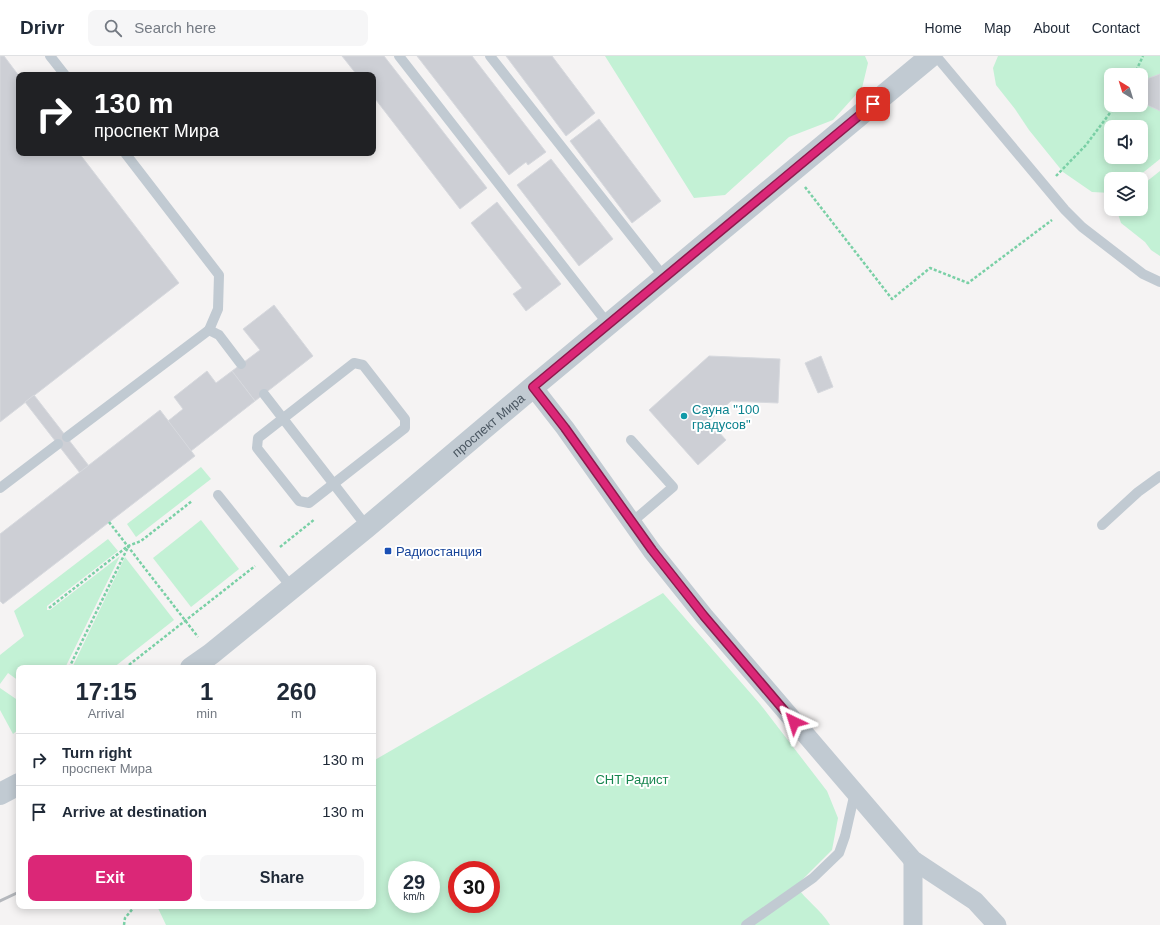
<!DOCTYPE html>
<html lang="en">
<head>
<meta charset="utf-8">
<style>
	:root { --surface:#fff; --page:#f6f6f7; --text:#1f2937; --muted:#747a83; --line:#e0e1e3; --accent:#db2777 }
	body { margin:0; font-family:Helvetica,sans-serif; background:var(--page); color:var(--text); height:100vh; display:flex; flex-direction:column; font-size:15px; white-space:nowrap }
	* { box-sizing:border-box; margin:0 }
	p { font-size:13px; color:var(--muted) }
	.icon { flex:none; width:22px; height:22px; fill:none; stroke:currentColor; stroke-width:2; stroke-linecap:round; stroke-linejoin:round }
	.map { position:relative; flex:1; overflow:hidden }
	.panel { position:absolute; left:16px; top:609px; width:360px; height:244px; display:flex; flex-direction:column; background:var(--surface); border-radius:8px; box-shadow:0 2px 10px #0003 }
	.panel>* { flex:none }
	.top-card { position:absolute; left:16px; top:16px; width:360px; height:84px; border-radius:8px; box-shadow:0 2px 10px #0003; background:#202124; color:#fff; overflow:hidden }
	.needle { width:26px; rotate:322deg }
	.fabs { position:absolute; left:1104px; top:12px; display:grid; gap:8px }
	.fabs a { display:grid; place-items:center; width:44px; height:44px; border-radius:8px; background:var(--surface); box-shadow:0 2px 10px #0003; font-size:20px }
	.speed { position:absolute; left:388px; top:805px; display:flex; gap:8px; font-size:20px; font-weight:700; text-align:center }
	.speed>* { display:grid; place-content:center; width:52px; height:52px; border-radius:50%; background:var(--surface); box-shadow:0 2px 10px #0003; line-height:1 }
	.speed small { font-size:10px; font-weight:400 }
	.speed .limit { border:6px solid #d22; background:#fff; color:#111 }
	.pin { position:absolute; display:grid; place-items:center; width:34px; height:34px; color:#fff; margin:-17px; border-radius:8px; box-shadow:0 2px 6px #0006 }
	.me { position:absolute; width:44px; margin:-22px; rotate:319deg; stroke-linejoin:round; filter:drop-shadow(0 0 3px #0008) }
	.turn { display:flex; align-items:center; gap:14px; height:84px; padding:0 12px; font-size:18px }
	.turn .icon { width:52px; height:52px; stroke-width:2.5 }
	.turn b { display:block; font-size:28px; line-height:34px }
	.eta { display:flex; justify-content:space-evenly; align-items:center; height:68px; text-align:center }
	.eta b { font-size:24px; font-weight:700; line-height:28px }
	.cta { display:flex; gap:8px; margin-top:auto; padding:8px 12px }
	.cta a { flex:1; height:46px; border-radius:8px; background:var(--accent); color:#fff; font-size:16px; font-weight:700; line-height:46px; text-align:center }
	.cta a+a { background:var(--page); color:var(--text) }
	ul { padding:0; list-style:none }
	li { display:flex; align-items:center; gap:12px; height:52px; padding:0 12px; border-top:1px solid var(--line) }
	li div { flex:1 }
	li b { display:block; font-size:15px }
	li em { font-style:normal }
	header { display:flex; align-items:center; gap:24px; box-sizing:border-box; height:56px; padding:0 20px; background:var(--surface); border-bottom:1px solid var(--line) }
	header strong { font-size:19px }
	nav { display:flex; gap:22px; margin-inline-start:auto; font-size:14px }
	.search { width:280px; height:36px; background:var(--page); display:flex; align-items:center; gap:10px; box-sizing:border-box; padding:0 14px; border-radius:8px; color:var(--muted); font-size:15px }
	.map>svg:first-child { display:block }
	.green { fill:#c3f1d5; fill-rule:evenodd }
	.building { fill:#cdcfd5; stroke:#d7d9de }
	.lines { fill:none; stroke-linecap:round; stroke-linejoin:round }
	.path { stroke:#7ad0a6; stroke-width:2.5; stroke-dasharray:3 2; stroke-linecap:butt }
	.service { stroke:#c1cad2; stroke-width:10 }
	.minor { stroke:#c1cad2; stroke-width:19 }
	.tertiary { stroke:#c1cad2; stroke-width:22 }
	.rail { stroke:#b5b8bd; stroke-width:3 }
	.route-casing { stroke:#8e194d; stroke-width:10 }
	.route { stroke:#db2777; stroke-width:7 }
	.culture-dot { fill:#0f9aa8; stroke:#fff; stroke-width:1.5 }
	.transit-dot { fill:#1a4fb4; stroke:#fff; stroke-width:1.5 }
	.labels { text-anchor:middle; stroke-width:4; stroke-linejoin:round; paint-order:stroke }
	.culture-label { font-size:13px; fill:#0d838f; stroke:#fff; text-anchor:start }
	.street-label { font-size:13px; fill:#4a5661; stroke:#fff }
	.transit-label { font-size:13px; fill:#164399; stroke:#fff; text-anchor:start }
	.park-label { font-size:13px; fill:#17864f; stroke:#fff }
</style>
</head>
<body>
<header>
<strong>Drivr</strong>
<div class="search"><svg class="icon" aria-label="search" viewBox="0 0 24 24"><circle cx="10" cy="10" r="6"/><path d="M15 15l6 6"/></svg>Search here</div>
<nav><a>Home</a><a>Map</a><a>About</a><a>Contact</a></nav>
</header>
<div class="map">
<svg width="1160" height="869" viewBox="0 0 1160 869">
	<rect width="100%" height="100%" fill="#f5f3f3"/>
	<g class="green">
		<polygon points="605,0 865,0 868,7 862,32 833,64 789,81 725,139 694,142"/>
		<path d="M 998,0 L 1160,0 L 1160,103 L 1135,123 L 1111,123 L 1111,137 L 1092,136 L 1063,116 L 1029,74 L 1015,53 L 996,29 L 993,12 ZM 1111,19 L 1141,19 L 1141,49 L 1111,49 ZM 1111,71 L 1141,71 L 1141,101 L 1111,101 Z"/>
		<polygon points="1160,115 1160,200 1151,194 1145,186 1121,167 1117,155 1118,153 1141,153 1141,130"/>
		<polygon points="201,411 211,423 136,481 127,468"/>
		<polygon points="201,464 239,513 191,551 153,502"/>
		<polygon points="108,483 118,495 47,550 47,554 50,554 120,500 65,612 19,612 19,625 8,617 0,628 0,599 24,580 14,555"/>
		<polygon points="125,501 174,564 113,612 72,612"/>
		<path d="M 663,537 L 760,648 L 827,735 L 838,762 L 832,794 L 796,830 C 806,844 821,854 830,869 L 166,869 L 157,850 L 373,850 L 373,705 ZM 397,814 L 431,814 L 431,848 L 397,848 ZM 457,814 L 491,814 L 491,848 L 457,848 Z"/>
		<polygon points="0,632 19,645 19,673 13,678 0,654"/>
	</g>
	<g class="building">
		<polygon points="0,0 4,0 19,20 19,97 79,97 179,227 0,366"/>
		<polygon points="342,0 384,0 487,132 460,153 373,40 373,19 357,19"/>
		<polygon points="417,0 472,0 546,96 528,109 526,106 509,119"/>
		<polygon points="506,0 552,0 595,57 566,80"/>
		<polygon points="1160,18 1160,55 1147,49 1142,35 1149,22"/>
		<polygon points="599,63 661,145 632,167 570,85"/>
		<polygon points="551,103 613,183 579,210 517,129"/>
		<polygon points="497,146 561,228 526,255 513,238 522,232 471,167"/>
		<polygon points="274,249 313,300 255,345 232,315 260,294 243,273"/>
		<polygon points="709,300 780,303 778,347 731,345 709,365 726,384 698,409 649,354"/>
		<polygon points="821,300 833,331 818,337 805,307"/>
		<polygon points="207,315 216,327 232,315 255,345 191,395 168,365 183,353 174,341"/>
		<polygon points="34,339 89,410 80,417 25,346"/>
		<polygon points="160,354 195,400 3,548 0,545 0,478"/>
	</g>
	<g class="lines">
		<g class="path">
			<polyline points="1134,19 1143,0"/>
			<polyline points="1056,120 1086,89 1116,49"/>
			<polyline points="805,131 892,243 930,212 968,227 1052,164"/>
			<polyline points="109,466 198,581"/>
			<polyline points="280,491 315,463"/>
			<polyline points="49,552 128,490 141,485 192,445"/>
			<polyline points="69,612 128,491"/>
			<polyline points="125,612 255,510"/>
			<polyline points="17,694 19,693"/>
			<polyline points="124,869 125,862 135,850"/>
		</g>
		<g class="service">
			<polyline points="50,0 65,19"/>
			<polyline points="399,0 608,268"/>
			<polyline points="490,0 664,221"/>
			<polyline points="936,0 1065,154 1082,171 1143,218 1160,226"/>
			<polyline points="125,97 219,219 218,253 209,274"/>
			<polygon points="354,307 363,309 405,363 405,372 309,447 299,445 257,392 258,382"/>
			<polyline points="264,338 367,471"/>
			<polyline points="67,381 209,274 219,279 241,308"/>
			<polyline points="631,384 673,431 632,466"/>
			<polyline points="0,432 58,388"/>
			<polyline points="218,439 292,532"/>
			<polyline points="1102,469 1138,436 1160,420"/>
			<polyline points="746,869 813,822 839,797 845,780 855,736"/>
		</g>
		<g class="minor">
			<polyline points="533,331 565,372 652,495 704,560 913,804 975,845 997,869"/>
			<polyline points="913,804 913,869"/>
		</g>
		<g class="tertiary">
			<path id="s1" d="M 191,612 L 211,598 L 367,471 L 533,331 L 931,0"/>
			<polyline points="0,738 19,728"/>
		</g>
		<polyline class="rail" points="0,845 19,836"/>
	</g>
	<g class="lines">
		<defs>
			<polyline id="route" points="794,666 704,560 652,494 565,372 533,331 873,48"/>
		</defs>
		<use href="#route" class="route-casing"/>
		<use href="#route" class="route"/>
	</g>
	<circle class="culture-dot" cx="684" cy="360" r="4"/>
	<rect class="transit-dot" x="384" y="491" width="8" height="8" rx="2"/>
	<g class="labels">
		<g class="culture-label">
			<text x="692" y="358">Сауна "100<tspan x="692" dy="15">градусов"</tspan></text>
		</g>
		<g class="street-label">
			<text dy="5" stroke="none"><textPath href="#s1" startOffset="384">проспект Мира</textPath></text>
		</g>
		<g class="transit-label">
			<text x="396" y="500">Радиостанция</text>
		</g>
		<g class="park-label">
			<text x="632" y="728">СНТ Радист</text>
		</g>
	</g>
</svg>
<div class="fabs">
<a><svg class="needle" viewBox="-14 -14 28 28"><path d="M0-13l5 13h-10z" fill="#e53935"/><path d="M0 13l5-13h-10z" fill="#747a83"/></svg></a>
<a><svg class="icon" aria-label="sound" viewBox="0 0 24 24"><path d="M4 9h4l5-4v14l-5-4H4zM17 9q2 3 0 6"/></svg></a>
<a><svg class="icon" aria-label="layers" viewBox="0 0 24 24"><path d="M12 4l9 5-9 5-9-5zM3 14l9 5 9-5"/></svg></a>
</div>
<div class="speed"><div>29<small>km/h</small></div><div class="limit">30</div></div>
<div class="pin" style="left:873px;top:48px;background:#d93025"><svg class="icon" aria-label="arrive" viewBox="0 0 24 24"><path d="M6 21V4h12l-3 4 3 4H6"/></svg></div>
<svg class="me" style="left:794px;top:666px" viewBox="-20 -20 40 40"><path d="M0-17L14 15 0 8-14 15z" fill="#db2777" stroke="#fff" stroke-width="4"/></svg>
<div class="top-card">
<div class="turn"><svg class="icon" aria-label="right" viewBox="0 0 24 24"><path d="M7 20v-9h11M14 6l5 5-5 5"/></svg><div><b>130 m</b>проспект Мира</div></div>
</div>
<section class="panel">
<div class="eta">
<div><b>17:15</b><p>Arrival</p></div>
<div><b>1</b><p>min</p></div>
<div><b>260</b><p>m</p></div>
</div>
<ul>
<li><svg class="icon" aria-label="right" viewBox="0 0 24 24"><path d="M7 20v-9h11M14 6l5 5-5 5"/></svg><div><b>Turn right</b><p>проспект Мира</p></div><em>130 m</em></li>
<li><svg class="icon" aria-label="arrive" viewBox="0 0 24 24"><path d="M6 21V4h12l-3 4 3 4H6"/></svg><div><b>Arrive at destination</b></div><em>130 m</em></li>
</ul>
<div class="cta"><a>Exit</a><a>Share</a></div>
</section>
</div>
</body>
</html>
